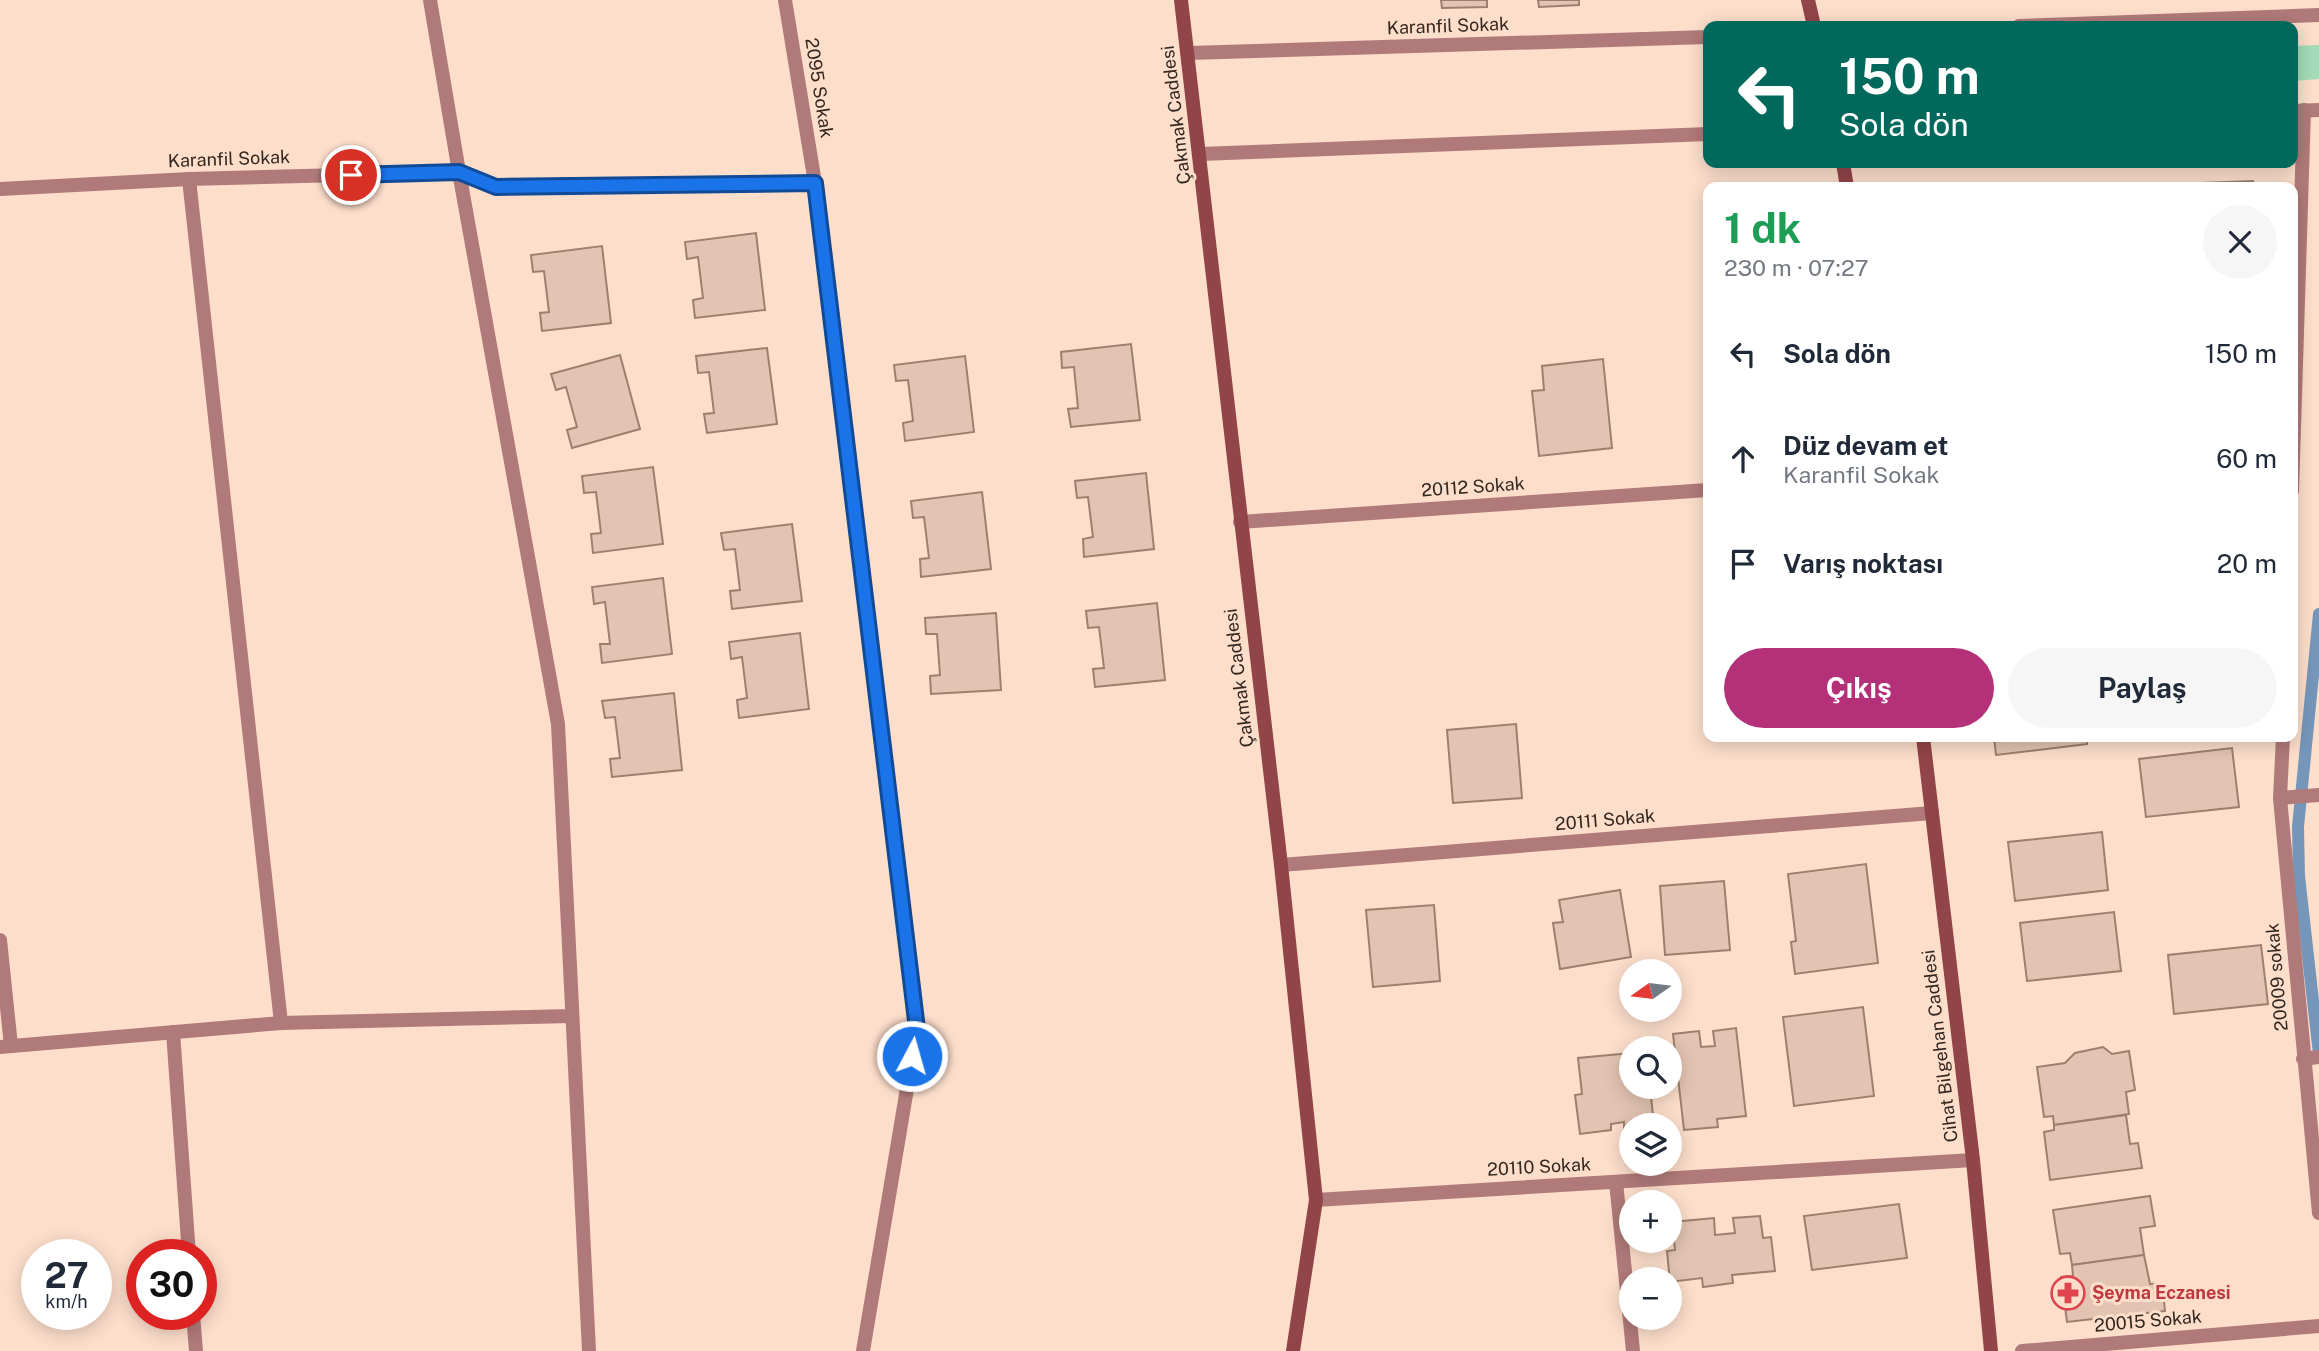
<!DOCTYPE html>
<html lang="tr">
<head>
<meta charset="utf-8">
<style>
	:root { --surface:#fff; --page:#f6f6f7; --text:#1f2937; --muted:#747a83; --accent:#b4317a }
	body { margin:0; font-family:"Public Sans",sans-serif; background:var(--page); color:var(--text); height:100vh; display:flex; flex-direction:column; font-size:26px; white-space:nowrap }
	* { box-sizing:border-box; margin:0 }
	p { font-size:23px; color:var(--muted) }
	.icon { flex:none; width:38px; height:38px; fill:none; stroke:currentColor; stroke-width:2; stroke-linecap:round; stroke-linejoin:round }
	.map { position:relative; flex:1; overflow:hidden }
	.drawer { position:absolute; left:1703px; top:182px; width:595px; height:560px; display:flex; flex-direction:column; background:var(--surface); border-radius:14px; box-shadow:0 4px 18px #0003 }
	.drawer>* { flex:none }
	.top-card { position:absolute; left:1703px; top:21px; width:595px; height:147px; border-radius:14px; box-shadow:0 4px 18px #0003; background:#00695c; color:#fff; overflow:hidden }
	.needle { width:46px; rotate:256deg }
	.buttons { position:absolute; left:1619px; top:959px; display:grid; gap:14px }
	.buttons a { display:grid; place-items:center; width:63px; height:63px; border-radius:50%; background:var(--surface); box-shadow:0 4px 18px #0003; font-size:35px }
	.speed { position:absolute; left:21px; top:1239px; display:flex; gap:14px; font-size:35px; font-weight:700; text-align:center }
	.speed>* { display:grid; place-content:center; width:91px; height:91px; border-radius:50%; background:var(--surface); box-shadow:0 4px 18px #0003; line-height:1 }
	.speed small { font-size:18px; font-weight:400 }
	.speed .limit { border:10px solid #d22; background:#fff; color:#111 }
	.pin { position:absolute; display:grid; place-items:center; width:60px; height:60px; color:#fff; margin:-30px; border:4px solid #fff; border-radius:50%; box-shadow:0 2px 7px #0007 }
	.me { position:absolute; width:77px; margin:-38px; rotate:6deg; stroke-linejoin:round; filter:drop-shadow(0 0 5px #0008) }
	.turn { display:flex; align-items:center; gap:24px; height:147px; padding:0 21px; font-size:32px }
	.turn .icon { width:91px; height:91px; stroke-width:2.5 }
	.turn b { display:block; font-size:49px; line-height:60px }
	.round { display:grid; place-items:center; flex:none; width:74px; height:74px; border-radius:37px; background:var(--page) }
	.summary { display:flex; align-items:center; justify-content:space-between; height:119px; padding:0 21px }
	h1 { font-size:42px; font-weight:700; line-height:52px; color:#1e9e55 }
	.button { display:flex; gap:14px; margin-top:auto; padding:14px 21px }
	.button a { flex:1; height:80px; border-radius:42px; background:var(--accent); color:#fff; font-size:28px; font-weight:700; line-height:80px; text-align:center }
	.button a+a { background:var(--page); color:var(--text) }
	ul { padding:0; list-style:none }
	li { display:flex; align-items:center; gap:21px; height:105px; padding:0 21px }
	li div { flex:1 }
	li b { display:block; font-size:26px }
	li em { font-style:normal }
	.map>svg:first-child { display:block }
	.green { fill:#a5dbb8 }
	.lines { fill:none; stroke-linecap:round; stroke-linejoin:round }
	.stream { stroke:#7696b9; stroke-width:12 }
	.building { fill:#e3c4b2; stroke:#9c806f; stroke-width:2 }
	.minor { stroke:#b17a7a; stroke-width:14 }
	.secondary { stroke:#924548; stroke-width:14 }
	.route-casing { stroke:#114b97; stroke-width:18 }
	.route { stroke:#1a73e8; stroke-width:12 }
	.labels { text-anchor:middle; stroke-width:6; stroke-linejoin:round; paint-order:stroke }
	.street-label { font-size:18px; fill:#332720; stroke:#fddecb }
	.health-label { font-size:18px; font-weight:bold; fill:#be3a42; stroke:#fddecb; text-anchor:start }
</style>
</head>
<body>
<div class="map">
<svg width="2319" height="1351" viewBox="0 0 2319 1351">
	<rect width="100%" height="100%" fill="#fddecb"/>
	<polygon class="green" points="2319,45 2319,79 2293,81 2293,46"/>
	<g class="lines">
		<polyline class="stream" points="2319,614 2298,827 2299,876 2319,1054"/>
	</g>
	<g class="building">
		<polygon points="1441,0 1487,0 1487,7 1442,8"/>
		<polygon points="1538,0 1579,0 1579,5 1539,7"/>
		<polygon points="2253,181 2254,187 2202,187 2201,183"/>
		<polygon points="756,233 765,310 695,318 693,300 703,298 698,257 687,259 685,242"/>
		<polygon points="602,246 611,323 542,331 540,313 549,312 544,271 533,272 531,255"/>
		<polygon points="1131,344 1140,420 1071,427 1068,409 1078,408 1074,367 1062,368 1061,352"/>
		<polygon points="767,348 777,424 707,433 704,414 714,413 709,372 698,373 696,356"/>
		<polygon points="620,355 640,429 572,448 567,430 577,427 566,387 556,390 551,374"/>
		<polygon points="965,356 974,432 905,441 903,423 913,421 908,380 896,381 894,365"/>
		<polygon points="1603,359 1612,448 1539,456 1532,391 1544,390 1542,366"/>
		<polygon points="653,467 663,544 593,553 591,534 601,533 596,492 584,493 582,476"/>
		<polygon points="1146,473 1154,549 1084,557 1083,539 1093,537 1088,497 1077,498 1075,481"/>
		<polygon points="982,492 991,569 921,577 920,559 929,558 924,517 913,518 911,501"/>
		<polygon points="792,524 802,601 732,609 730,591 740,590 735,549 724,550 721,533"/>
		<polygon points="663,578 672,654 602,663 600,644 610,644 605,602 594,604 592,587"/>
		<polygon points="1157,603 1165,680 1095,687 1093,669 1104,668 1099,627 1088,628 1086,611"/>
		<polygon points="996,613 1001,690 931,694 930,676 940,675 937,634 926,634 925,618"/>
		<polygon points="800,633 809,709 739,718 737,700 747,698 742,657 731,659 729,642"/>
		<polygon points="674,693 682,770 612,777 610,759 620,758 615,717 605,718 602,701"/>
		<polygon points="1516,724 1522,798 1453,803 1447,730"/>
		<polygon points="1994,737 2087,737 2087,744 1996,755"/>
		<polygon points="2232,748 2239,807 2146,817 2139,759"/>
		<polygon points="2102,832 2108,890 2015,901 2008,842"/>
		<polygon points="1866,864 1878,963 1795,974 1791,942 1796,941 1788,874"/>
		<polygon points="1724,881 1730,950 1665,955 1660,886"/>
		<polygon points="1620,890 1631,957 1560,969 1553,923 1563,922 1559,900"/>
		<polygon points="1434,905 1440,981 1373,987 1366,910"/>
		<polygon points="2114,912 2121,971 2027,981 2020,923"/>
		<polygon points="2261,945 2268,1004 2174,1014 2168,955"/>
		<polygon points="1863,1007 1874,1096 1794,1106 1783,1017"/>
		<polygon points="1736,1028 1746,1116 1717,1119 1718,1127 1684,1130 1673,1034 1699,1031 1701,1047 1715,1046 1713,1031"/>
		<polygon points="2103,1047 2112,1054 2129,1051 2135,1090 2126,1092 2129,1114 2054,1125 2053,1116 2044,1117 2037,1067 2065,1063 2075,1053"/>
		<polygon points="1631,1053 1631,1087 1650,1087 1654,1125 1631,1125 1631,1129 1624,1130 1624,1122 1611,1124 1611,1130 1580,1134 1575,1095 1582,1094 1578,1058"/>
		<polygon points="2126,1115 2130,1144 2138,1143 2142,1168 2050,1180 2044,1132 2054,1130 2054,1125"/>
		<polygon points="2150,1196 2155,1226 2140,1228 2144,1255 2072,1265 2070,1253 2060,1254 2053,1210"/>
		<polygon points="1899,1204 1907,1258 1812,1270 1804,1216"/>
		<polygon points="1760,1216 1763,1238 1771,1237 1775,1271 1732,1275 1733,1283 1703,1287 1702,1278 1670,1282 1667,1251 1675,1250 1672,1222 1714,1218 1715,1235 1735,1233 1733,1218"/>
		<polygon points="2144,1255 2150,1284 2162,1283 2165,1311 2067,1322 2061,1277 2073,1276 2072,1265"/>
	</g>
	<g class="lines">
		<g class="minor">
			<polyline points="430,0 459,172 558,724 589,1351"/>
			<polyline points="785,0 815,183 917,1029 863,1351"/>
			<polyline points="2019,26 2319,15"/>
			<polyline points="1189,53 1708,37"/>
			<polyline points="2292,111 2319,110"/>
			<polyline points="1201,154 1708,134"/>
			<polyline points="189,179 281,1023"/>
			<polyline points="0,189 189,179 459,172 496,187 815,183"/>
			<polyline points="2292,491 2304,110"/>
			<polyline points="1240,522 1708,490"/>
			<polyline points="2283,737 2280,798 2319,1213"/>
			<polyline points="2280,798 2319,795"/>
			<polyline points="1281,865 1932,813"/>
			<polyline points="0,940 11,1046"/>
			<polyline points="173,1032 189,1255"/>
			<polyline points="0,1047 281,1023 572,1016"/>
			<polyline points="2303,1059 2319,1057"/>
			<polyline points="1616,1182 1633,1351"/>
			<polyline points="1316,1200 1973,1160"/>
			<polyline points="193,1314 196,1351"/>
			<polyline points="2022,1351 2319,1326"/>
		</g>
		<g class="secondary">
			<polyline points="1181,0 1281,865 1316,1200 1293,1351"/>
			<polyline points="1808,0 1814,26"/>
			<polyline points="1843,163 1847,187"/>
			<polyline points="1923,737 1973,1160 1991,1351"/>
		</g>
	</g>
	<g class="lines">
		<defs>
			<polyline id="route" points="351,175 459,172 496,187 815,183 917,1029 912,1056"/>
		</defs>
		<use href="#route" class="route-casing"/>
		<use href="#route" class="route"/>
	</g>
	<defs>
		<symbol id="pharmacy-ring" viewBox="-11 -11 22 22"><circle r="9.5" fill="#fddecb" stroke="#e0444e" stroke-width="1.5"/><path d="M-2-6h4v4h4v4h-4v4h-4v-4h-4v-4h4Z" fill="#e0444e"/></symbol>
	</defs>
	<g fill-rule="evenodd">
		<use href="#pharmacy-ring" x="2049" y="1274" width="38" height="38"/>
	</g>
	<g class="labels">
		<g class="street-label">
			<text transform="translate(1448 26) rotate(-2)" y="6">Karanfil Sokak</text>
			<text transform="translate(819 88) rotate(81)" y="6">2095 Sokak</text>
			<text transform="translate(1176 115) rotate(-97)" y="6">Çakmak Caddesi</text>
			<text transform="translate(229 159) rotate(-2)" y="6">Karanfil Sokak</text>
			<text transform="translate(1473 487) rotate(-4)" y="6">20112 Sokak</text>
			<text transform="translate(1239 678) rotate(-97)" y="6">Çakmak Caddesi</text>
			<text transform="translate(1605 820) rotate(-5)" y="6">20111 Sokak</text>
			<text transform="translate(2277 977) rotate(-95)" y="6">20009 sokak</text>
			<text transform="translate(1940 1046) rotate(-97)" y="6">Cihat Bilgehan Caddesi</text>
			<text transform="translate(1539 1167) rotate(-3)" y="6">20110 Sokak</text>
			<text transform="translate(2148 1321) rotate(-5)" y="6">20015 Sokak</text>
		</g>
		<g class="health-label">
			<text x="2092" y="1299">Şeyma Eczanesi</text>
		</g>
	</g>
</svg>
<div class="buttons">
<a><svg class="needle" viewBox="-14 -14 28 28"><path d="M0-13l5 13h-10z" fill="#e53935"/><path d="M0 13l5-13h-10z" fill="#747a83"/></svg></a>
<a><svg class="icon" aria-label="search" viewBox="0 0 24 24"><circle cx="10" cy="10" r="6"/><path d="M15 15l6 6"/></svg></a>
<a><svg class="icon" aria-label="layers" viewBox="0 0 24 24"><path d="M12 4l9 5-9 5-9-5zM3 14l9 5 9-5"/></svg></a>
<a>+</a>
<a>−</a>
</div>
<div class="speed"><div>27<small>km/h</small></div><div class="limit">30</div></div>
<div class="pin" style="left:351px;top:175px;background:#d93025"><svg class="icon" aria-label="arrive" viewBox="0 0 24 24"><path d="M6 21V4h12l-3 4 3 4H6"/></svg></div>
<svg class="me" style="left:912px;top:1056px" viewBox="-20 -20 40 40"><circle r="17" fill="#1a73e8" stroke="#fff" stroke-width="3"/><path d="M0-11L8 9 0 5-8 9z" fill="#fff"/></svg>
<div class="top-card">
<div class="turn"><svg class="icon" aria-label="left" viewBox="0 0 24 24"><path d="M17 20v-9H6M10 6l-5 5 5 5"/></svg><div><b>150 m</b>Sola dön</div></div>
</div>
<section class="drawer">
<div class="summary"><div><h1>1 dk</h1><p>230 m · 07:27</p></div><a class="round"><svg class="icon" aria-label="close" viewBox="0 0 24 24"><path d="M6 6l12 12M18 6L6 18"/></svg></a></div>
<ul>
<li><svg class="icon" aria-label="left" viewBox="0 0 24 24"><path d="M17 20v-9H6M10 6l-5 5 5 5"/></svg><div><b>Sola dön</b></div><em>150 m</em></li>
<li><svg class="icon" aria-label="ahead" viewBox="0 0 24 24"><path d="M12 20V5M6 11l6-6 6 6"/></svg><div><b>Düz devam et</b><p>Karanfil Sokak</p></div><em>60 m</em></li>
<li><svg class="icon" aria-label="arrive" viewBox="0 0 24 24"><path d="M6 21V4h12l-3 4 3 4H6"/></svg><div><b>Varış noktası</b></div><em>20 m</em></li>
</ul>
<div class="button"><a>Çıkış</a><a>Paylaş</a></div>
</section>
</div>
</body>
</html>
